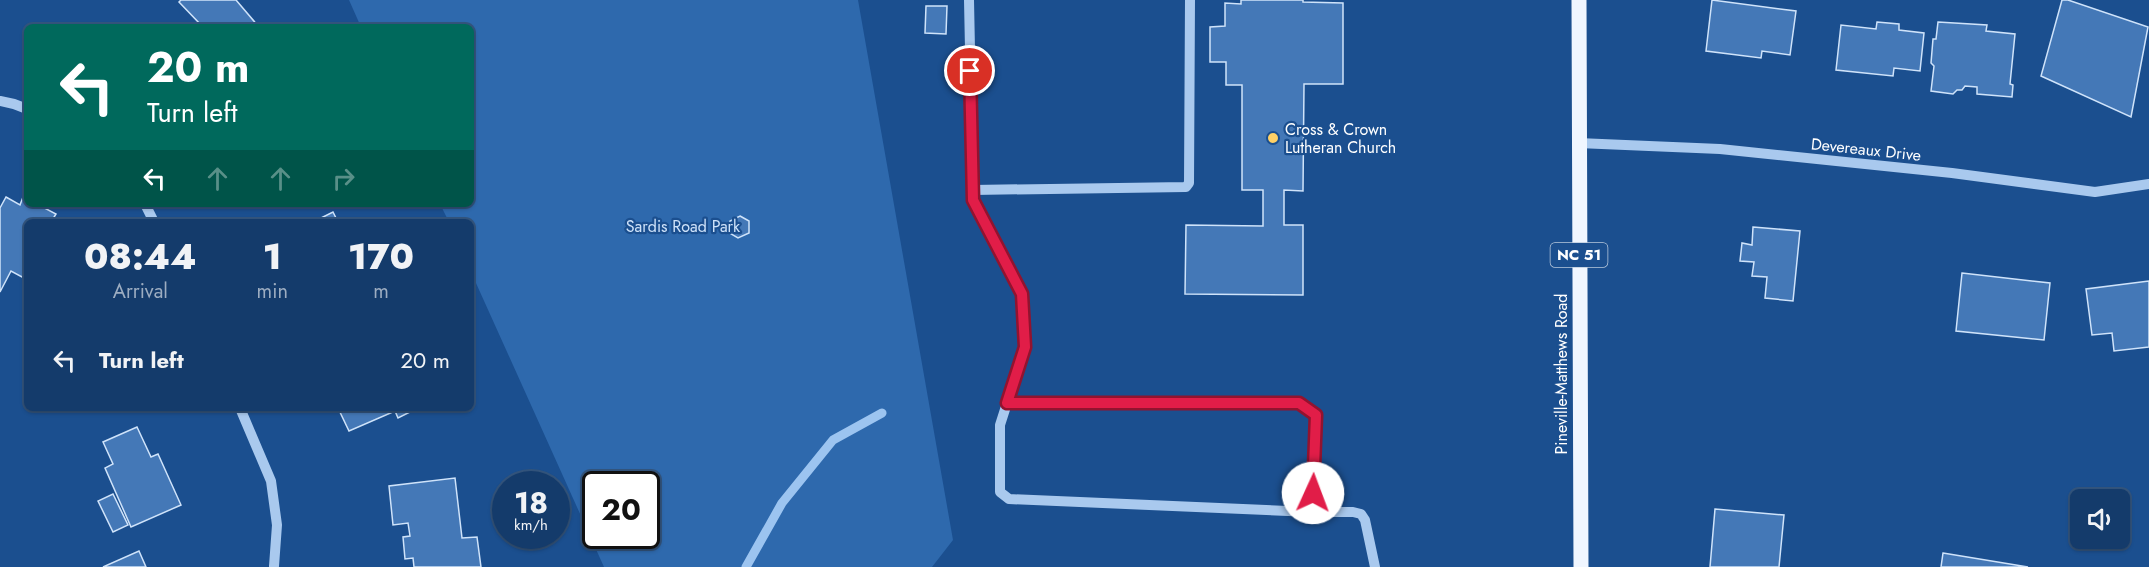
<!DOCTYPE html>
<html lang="en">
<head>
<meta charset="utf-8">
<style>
	:root { --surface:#143b6b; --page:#214673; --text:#f1f3f6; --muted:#9dadc1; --line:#33557e }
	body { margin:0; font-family:Jost,sans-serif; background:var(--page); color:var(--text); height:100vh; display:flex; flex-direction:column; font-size:22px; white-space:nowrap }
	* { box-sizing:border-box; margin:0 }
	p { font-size:20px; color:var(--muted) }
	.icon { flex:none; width:33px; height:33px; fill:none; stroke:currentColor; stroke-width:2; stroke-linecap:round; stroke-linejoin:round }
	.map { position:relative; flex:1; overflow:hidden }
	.panel { position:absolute; left:24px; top:219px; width:450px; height:192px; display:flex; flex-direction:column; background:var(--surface); border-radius:9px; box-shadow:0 2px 4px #0004,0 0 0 2px var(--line) }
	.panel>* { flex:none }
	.banner { position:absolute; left:24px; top:24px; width:450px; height:183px; border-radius:9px; box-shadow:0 2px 4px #0004,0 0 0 2px var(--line); background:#00695c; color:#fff; overflow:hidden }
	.fabs { position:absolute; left:2070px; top:489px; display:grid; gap:12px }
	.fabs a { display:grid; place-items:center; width:60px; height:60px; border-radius:9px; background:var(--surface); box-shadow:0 2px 4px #0004,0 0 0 2px var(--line); font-size:30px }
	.speed { position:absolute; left:492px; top:471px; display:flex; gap:12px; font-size:30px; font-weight:700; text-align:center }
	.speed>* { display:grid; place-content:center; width:78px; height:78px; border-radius:50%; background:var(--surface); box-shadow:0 2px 4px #0004,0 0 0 2px var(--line); line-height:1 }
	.speed small { font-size:15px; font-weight:400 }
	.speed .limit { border:3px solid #111; border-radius:9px; background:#fff; color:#111 }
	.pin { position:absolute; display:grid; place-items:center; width:51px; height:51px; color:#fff; margin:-26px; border:3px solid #fff; border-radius:50%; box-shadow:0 2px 6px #0007 }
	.me { position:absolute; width:66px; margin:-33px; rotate:2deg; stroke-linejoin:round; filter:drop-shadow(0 0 4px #0008) }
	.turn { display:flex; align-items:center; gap:21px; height:126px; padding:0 24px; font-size:27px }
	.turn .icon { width:78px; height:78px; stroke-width:2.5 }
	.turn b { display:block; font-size:42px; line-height:51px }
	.lanes { display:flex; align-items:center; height:57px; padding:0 24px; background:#0003; justify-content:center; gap:30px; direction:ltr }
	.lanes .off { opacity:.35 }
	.eta { display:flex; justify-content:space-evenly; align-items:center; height:102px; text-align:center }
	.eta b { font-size:36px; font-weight:800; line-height:42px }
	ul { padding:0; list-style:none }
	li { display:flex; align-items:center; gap:18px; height:78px; padding:0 24px }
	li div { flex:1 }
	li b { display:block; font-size:22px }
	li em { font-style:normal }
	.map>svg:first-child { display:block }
	.green { fill:#2e69ad; fill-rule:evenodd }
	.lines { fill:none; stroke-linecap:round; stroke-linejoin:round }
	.stream { stroke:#9cc4f0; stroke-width:9 }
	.building { fill:#4478b7; stroke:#cfe3fa; stroke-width:1.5 }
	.minor { stroke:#a9c9ee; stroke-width:10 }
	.major { stroke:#f0f6ff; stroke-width:15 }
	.route-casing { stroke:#92132f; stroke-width:15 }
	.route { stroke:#e11d48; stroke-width:10 }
	.poi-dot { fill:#ffd166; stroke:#1b4f8f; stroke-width:2 }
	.labels { text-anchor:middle; stroke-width:4.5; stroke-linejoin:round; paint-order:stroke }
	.shield { fill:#1b4f8f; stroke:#bbcadd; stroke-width:1.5 }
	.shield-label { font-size:15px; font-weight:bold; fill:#fff }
	.poi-label { font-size:16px; fill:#fff; stroke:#1b4f8f; text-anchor:start }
	.street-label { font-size:16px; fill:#fff; stroke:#1b4f8f }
	.park-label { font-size:16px; fill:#cfe3fa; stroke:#1b4f8f }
</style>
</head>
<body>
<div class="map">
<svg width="2149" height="567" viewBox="0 0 2149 567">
	<rect width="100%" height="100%" fill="#1b4f8f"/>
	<path class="green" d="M 349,0 L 858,0 L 953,540 L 932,567 L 604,567 L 471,272 L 471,222 L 449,222 L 440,204 L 471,204 L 471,27 L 361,27 ZM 596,484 L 646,484 L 646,536 L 596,536 Z"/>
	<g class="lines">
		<polyline class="stream" points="746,567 782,503 833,440 882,413"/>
	</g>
	<g class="building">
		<polygon points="181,0 236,0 259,27 196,27 200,24 179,2"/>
		<polygon points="1241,0 1303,0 1303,2 1343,3 1343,84 1304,84 1303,191 1284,190 1284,225 1303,225 1303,295 1185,294 1186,225 1263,226 1263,190 1242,190 1242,85 1226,85 1226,62 1210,62 1210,27 1225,26 1225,3 1241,4"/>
		<polygon points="1712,0 1796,11 1790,55 1762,51 1761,58 1706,51"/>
		<polygon points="2062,0 2068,0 2148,27 2131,117 2041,76"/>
		<polygon points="926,6 947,6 946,34 925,33"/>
		<polygon points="1877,22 1899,24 1899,30 1924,33 1920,71 1894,68 1893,76 1836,70 1841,25 1876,29"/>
		<polygon points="1938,22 1987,25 1986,31 2015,34 2010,84 2013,85 2012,97 1977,94 1977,87 1965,86 1962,90 1957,90 1953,94 1931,91 1934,66 1931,63 1933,39 1936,39"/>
		<polygon points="6,197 20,205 23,197 27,199 27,204 37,204 56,214 51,222 27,222 27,268 22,277 11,271 0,292 0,208"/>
		<polygon points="333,212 338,222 313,222"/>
		<polygon points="740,216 749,221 749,233 738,238 726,231 730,221"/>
		<polygon points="1753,227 1800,231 1793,301 1765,298 1767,277 1752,276 1754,262 1740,261 1742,243 1752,245"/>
		<polygon points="1962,273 2050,283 2044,340 1956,331"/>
		<polygon points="2149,281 2149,347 2114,351 2112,333 2092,335 2086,289"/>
		<polygon points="338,408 415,408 416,409 398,418 395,411 349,431"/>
		<polygon points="137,427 151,457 158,454 181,505 131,527 105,468 113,464 103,442"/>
		<polygon points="455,478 462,538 477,537 481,567 414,567 413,558 405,559 403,537 410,536 408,523 393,525 389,486"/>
		<polygon points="113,494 128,525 113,532 98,501"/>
		<polygon points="1715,509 1784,515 1779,567 1710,567"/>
		<polygon points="139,551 146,567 103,567"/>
		<polygon points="1943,553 2028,567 1941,567"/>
	</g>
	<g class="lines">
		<g class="minor">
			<polyline points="969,0 973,199 1022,294 1025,347 1000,425 1000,492 1009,499 1312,512 1353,512 1361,514 1365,520 1375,567"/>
			<polyline points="0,101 14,104 27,109"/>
			<polyline points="1578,143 1720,149 1952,173 2095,192 2149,184"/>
			<polyline points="973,190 1186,187 1189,183 1190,0"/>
			<polyline points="145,204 154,222"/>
			<polyline points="1007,403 1299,403 1316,415 1312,512"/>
			<polyline points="240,408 271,481 277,525 274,566"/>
		</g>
		<polyline class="major" points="1579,0 1581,567"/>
	</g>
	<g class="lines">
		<defs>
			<polyline id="route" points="970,71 973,200 1022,294 1025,347 1007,403 1299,403 1316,415 1313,493"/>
		</defs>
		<use href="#route" class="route-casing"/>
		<use href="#route" class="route"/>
	</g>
	<circle class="poi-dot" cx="1273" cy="138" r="6"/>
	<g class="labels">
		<rect class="shield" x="1550.5" y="243" width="57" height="24" rx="4.5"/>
		<g class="shield-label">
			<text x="1579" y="260">NC 51</text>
		</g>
		<g class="poi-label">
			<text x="1285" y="135">Cross &amp; Crown<tspan x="1285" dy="18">Lutheran Church</tspan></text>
		</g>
		<g class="street-label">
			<text transform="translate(1866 149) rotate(6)" y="6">Devereaux Drive</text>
			<text transform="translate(1561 374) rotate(-90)" y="6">Pineville-Matthews Road</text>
		</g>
		<g class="park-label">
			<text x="683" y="232">Sardis Road Park</text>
		</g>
	</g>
</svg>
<div class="fabs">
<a><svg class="icon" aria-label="sound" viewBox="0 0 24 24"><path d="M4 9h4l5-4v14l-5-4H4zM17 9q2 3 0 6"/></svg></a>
</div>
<div class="speed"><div>18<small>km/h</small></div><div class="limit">20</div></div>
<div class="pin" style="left:970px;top:71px;background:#d93025"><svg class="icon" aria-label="arrive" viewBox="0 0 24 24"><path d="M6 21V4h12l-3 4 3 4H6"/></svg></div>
<svg class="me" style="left:1313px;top:493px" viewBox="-20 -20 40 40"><circle r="19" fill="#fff"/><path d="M0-13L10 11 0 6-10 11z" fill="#e11d48"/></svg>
<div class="banner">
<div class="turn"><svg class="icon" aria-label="left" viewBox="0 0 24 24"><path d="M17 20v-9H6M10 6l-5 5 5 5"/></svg><div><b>20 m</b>Turn left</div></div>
<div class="lanes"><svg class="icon" aria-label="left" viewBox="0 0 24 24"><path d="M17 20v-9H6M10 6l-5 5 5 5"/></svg><svg class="icon off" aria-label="ahead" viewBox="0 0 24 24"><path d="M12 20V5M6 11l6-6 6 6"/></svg><svg class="icon off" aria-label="ahead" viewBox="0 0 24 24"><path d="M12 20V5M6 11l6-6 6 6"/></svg><svg class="icon off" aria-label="right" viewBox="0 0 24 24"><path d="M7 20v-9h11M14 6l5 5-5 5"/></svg></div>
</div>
<section class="panel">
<div class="eta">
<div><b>08:44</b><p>Arrival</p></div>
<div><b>1</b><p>min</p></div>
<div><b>170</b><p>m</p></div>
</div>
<ul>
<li><svg class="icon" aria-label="left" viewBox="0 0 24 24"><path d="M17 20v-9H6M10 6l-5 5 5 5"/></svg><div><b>Turn left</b></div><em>20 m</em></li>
</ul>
</section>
</div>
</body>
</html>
